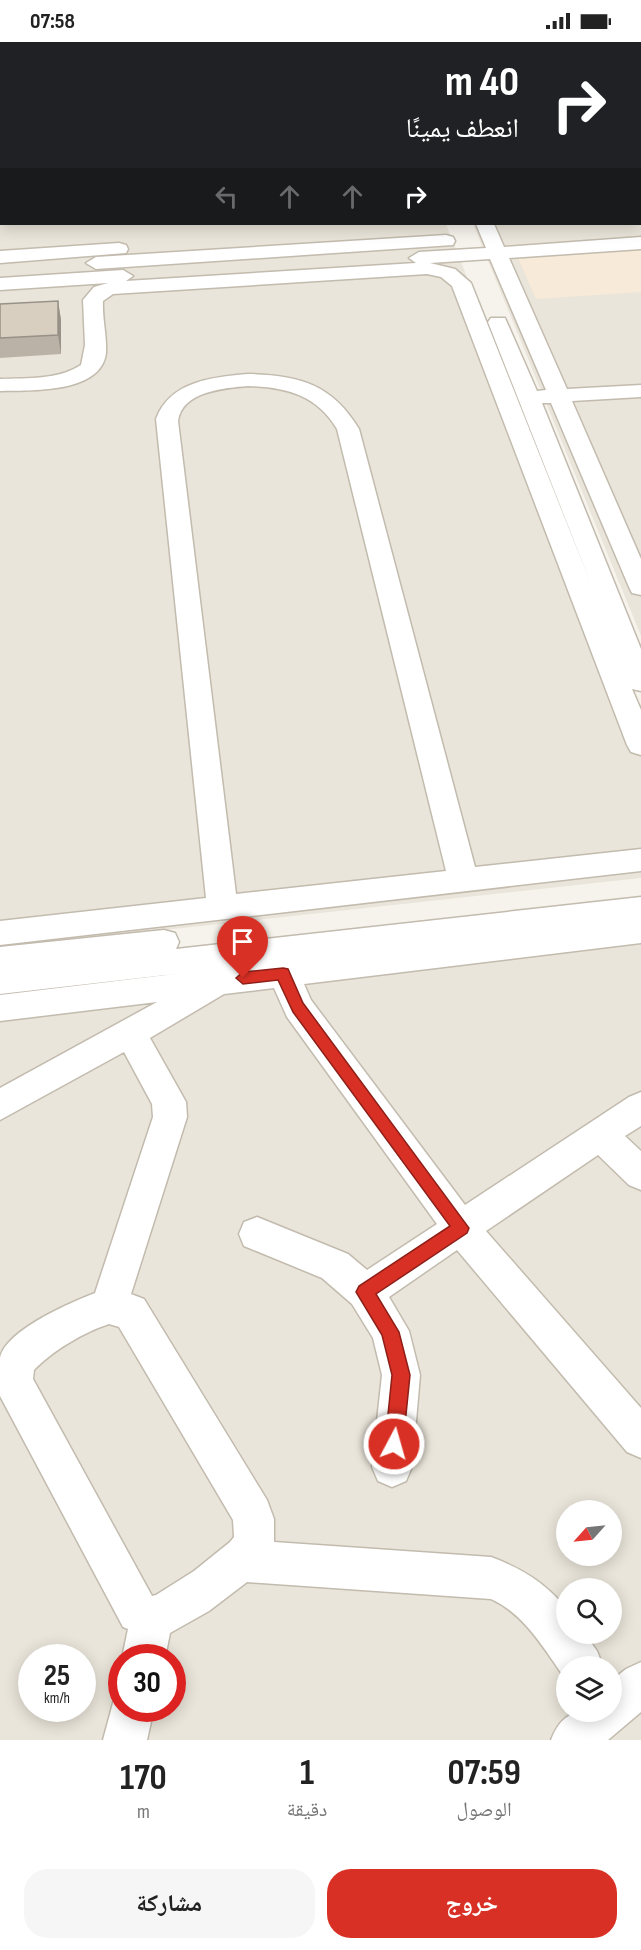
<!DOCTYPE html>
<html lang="ar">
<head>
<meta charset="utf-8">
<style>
	:root { --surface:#fff; --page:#f6f6f6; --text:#222; --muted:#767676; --accent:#d93025 }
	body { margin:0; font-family:"Sofia Sans Condensed","Noto Naskh Arabic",sans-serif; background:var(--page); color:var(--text); direction:rtl; height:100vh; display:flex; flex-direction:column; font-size:22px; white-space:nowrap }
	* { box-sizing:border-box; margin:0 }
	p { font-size:20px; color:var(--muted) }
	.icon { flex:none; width:33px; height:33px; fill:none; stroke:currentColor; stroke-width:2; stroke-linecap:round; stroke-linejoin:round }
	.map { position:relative; height:1698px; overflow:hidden; direction:ltr }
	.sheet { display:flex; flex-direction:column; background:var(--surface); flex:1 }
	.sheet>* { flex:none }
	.hud { position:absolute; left:0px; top:0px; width:642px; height:183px; box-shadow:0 3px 15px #0003; direction:rtl; background:#202124; color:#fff; overflow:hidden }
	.needle { width:39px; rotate:243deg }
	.controls { position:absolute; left:556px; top:1458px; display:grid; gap:12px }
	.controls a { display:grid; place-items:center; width:66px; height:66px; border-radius:50%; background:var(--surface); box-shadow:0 3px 15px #0003; font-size:30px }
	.speed { position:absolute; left:18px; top:1602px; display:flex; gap:12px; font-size:30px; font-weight:700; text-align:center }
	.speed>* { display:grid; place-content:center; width:78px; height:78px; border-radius:50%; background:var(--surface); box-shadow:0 3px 15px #0003; line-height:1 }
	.speed small { font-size:15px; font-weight:400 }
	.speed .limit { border:9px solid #d22; background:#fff; color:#111 }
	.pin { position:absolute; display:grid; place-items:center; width:51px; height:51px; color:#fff; margin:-62px -26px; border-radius:50% 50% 50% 0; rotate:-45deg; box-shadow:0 0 6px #0007 }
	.pin .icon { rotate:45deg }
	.me { position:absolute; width:66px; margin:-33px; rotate:6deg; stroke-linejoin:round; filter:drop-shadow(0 0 4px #0008) }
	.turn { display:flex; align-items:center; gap:21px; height:126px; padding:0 24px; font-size:27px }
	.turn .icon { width:78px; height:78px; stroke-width:2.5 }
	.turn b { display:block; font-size:42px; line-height:51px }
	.lanes { display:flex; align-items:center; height:57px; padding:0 24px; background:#0003; justify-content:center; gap:30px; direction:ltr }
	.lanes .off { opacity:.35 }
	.eta { display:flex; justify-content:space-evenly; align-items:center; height:102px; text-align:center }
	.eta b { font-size:36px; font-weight:700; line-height:42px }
	.action { display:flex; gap:12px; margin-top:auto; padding:12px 24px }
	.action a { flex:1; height:69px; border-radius:24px; background:var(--accent); color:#fff; font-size:24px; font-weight:700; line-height:69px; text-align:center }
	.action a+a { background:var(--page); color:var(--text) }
	.status { display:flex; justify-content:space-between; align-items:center; height:42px; padding:0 30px; background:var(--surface); direction:ltr }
	.status svg { height:16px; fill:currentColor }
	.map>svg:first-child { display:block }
	.residential { fill:#eae5da; fill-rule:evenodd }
	.commercial { fill:#f7ead8 }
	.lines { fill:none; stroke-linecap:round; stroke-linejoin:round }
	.minor-casing { stroke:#c2bbae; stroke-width:3 }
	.minor { fill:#fff; fill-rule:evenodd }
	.wall { fill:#bab2a6 }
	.shaded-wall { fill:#979187 }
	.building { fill:#d8cfc1; stroke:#979187; stroke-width:1.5 }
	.route { fill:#d93025; stroke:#8d1f18; stroke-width:1.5 }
</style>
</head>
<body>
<div class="status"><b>07:58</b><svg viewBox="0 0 49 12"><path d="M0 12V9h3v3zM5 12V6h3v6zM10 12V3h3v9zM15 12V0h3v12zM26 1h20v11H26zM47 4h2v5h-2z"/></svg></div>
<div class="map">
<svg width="641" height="1698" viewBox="0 0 641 1698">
	<rect width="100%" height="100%" fill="#f6f3ec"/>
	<g class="residential">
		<polygon points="0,0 375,0 2,2 2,182 446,182 641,675 641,836 0,906"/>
		<polygon points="399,0 641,0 641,594 473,182 640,182 640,2"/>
		<path d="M 641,881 L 641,1698 L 0,1698 L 0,954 ZM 567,1468 L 612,1468 L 612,1514 L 567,1514 ZM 567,1546 L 612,1546 L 612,1592 L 567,1592 ZM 32,1616 L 82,1616 L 82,1666 L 32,1666 ZM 122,1616 L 172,1616 L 172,1666 L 122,1666 ZM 567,1624 L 612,1624 L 612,1670 L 567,1670 Z"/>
	</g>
	<polygon class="commercial" points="641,206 641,250 536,257 517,214"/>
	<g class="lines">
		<defs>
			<g id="minor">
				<polygon points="375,0 391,0 391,2 376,2"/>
				<polygon points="399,0 415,0 415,2 400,2"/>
				<polygon points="0,8 2,9 2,19 0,18"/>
				<rect x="0" y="137" width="2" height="10"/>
				<path d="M 476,182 L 494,182 L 504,205 L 641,195 L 641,207 L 509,216 L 567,347 L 641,343 L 641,355 L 572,359 L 641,517 L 641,553 L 632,551 L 629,545 L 551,361 L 542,361 L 641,607 L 641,649 L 632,647 L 641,668 L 641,713 L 631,710 L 627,703 L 452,244 L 441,235 L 427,232 L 113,252 L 103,259 C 102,276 107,293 106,311 C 101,352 30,348 0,349 L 0,337 C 27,336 58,338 81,323 L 85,303 L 83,258 L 94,245 L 108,241 L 0,248 L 0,236 L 123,228 L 133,234 L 126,239 L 416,221 L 409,216 L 419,210 L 486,206 ZM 490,217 L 546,348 L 537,349 L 505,276 L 491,276 L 488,280 L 593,547 L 471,241 L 455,227 L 430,221 Z"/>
				<polygon points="446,193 453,195 455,199 453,203 96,227 86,221 96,215"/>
				<polygon points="119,201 126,203 128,207 126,211 0,221 0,209"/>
				<path d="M 248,332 C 299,333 332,342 359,387 L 475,825 L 641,807 L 641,829 L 0,903 L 0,879 L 206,856 L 156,377 C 170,339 213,335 248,332 ZM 248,344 C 286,345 317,353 337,387 L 446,829 L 236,852 L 178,379 C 182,349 225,346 248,344 Z"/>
				<path d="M 641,855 L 641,901 L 304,942 L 311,958 L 465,1163 L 629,1055 L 641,1050 L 641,1084 L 625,1094 L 641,1109 L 641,1148 L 629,1143 L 598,1113 L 486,1189 L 641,1366 L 641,1416 L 627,1410 L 457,1208 L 389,1255 L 409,1289 L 420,1333 L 412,1425 L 406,1439 L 392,1445 L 378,1439 L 372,1425 L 382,1333 L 373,1296 L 352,1262 L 322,1236 L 244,1204 L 239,1192 L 244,1180 L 257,1175 L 348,1212 L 367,1228 L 437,1182 L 287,975 L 274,946 L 224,952 L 150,996 L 186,1060 L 187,1075 L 131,1252 L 144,1257 L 267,1458 L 274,1477 L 274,1500 L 491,1515 C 523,1527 545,1541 567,1567 L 567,1592 L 585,1592 L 597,1609 L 603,1624 L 567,1624 L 567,1639 C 545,1609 526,1573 491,1557 L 247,1540 L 209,1569 L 170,1591 L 165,1616 L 122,1616 L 128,1587 L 123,1585 L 0,1354 C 0,1342 0,1327 0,1316 C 6,1288 70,1261 95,1251 L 153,1075 L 152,1062 L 124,1010 L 0,1078 L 0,1046 L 157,960 L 0,979 L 0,953 L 183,931 L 0,952 L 0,905 L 164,888 L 175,891 L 179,900 L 176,907 ZM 109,1282 L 119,1285 L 233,1478 L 234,1495 L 230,1500 L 194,1529 L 156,1553 L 152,1554 L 33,1337 L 34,1328 C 52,1309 84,1290 109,1282 Z"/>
				<path d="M 641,1620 L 641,1670 L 608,1698 L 551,1698 C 564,1665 580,1670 612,1670 L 612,1638 L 626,1627 Z"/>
				<polygon points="122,1648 122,1666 154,1666 147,1698 103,1698 116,1650"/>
			</g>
		</defs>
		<use href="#minor" class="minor-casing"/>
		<use href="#minor" class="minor"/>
	</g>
	<polygon class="wall" points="58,259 61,278 61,312 0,316 0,262"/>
	<g class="shaded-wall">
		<polygon points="2,90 2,106 0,107 0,91"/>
		<polygon points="58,259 61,278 61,312 58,293"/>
	</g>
	<g class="building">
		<polygon points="0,67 2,67 2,90 0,91"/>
		<polygon points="58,259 58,293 0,296 0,262"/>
	</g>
	<polygon class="route" points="283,926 288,927 303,961 469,1186 467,1191 376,1252 399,1290 410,1333 403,1402 401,1408 394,1411 388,1408 385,1402 392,1333 382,1293 356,1250 359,1244 450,1184 293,970 278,938 243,942 236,936 243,930"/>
</svg>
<div class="controls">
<a><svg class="needle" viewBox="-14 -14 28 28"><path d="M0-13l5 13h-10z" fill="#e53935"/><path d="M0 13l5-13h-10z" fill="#767676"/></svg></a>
<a><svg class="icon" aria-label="search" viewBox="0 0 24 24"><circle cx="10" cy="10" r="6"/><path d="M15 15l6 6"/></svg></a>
<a><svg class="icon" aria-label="layers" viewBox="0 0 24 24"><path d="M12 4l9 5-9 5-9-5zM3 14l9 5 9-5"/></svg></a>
</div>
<div class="speed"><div>25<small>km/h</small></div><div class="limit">30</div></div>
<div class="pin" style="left:243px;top:936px;background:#d93025"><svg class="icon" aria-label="arrive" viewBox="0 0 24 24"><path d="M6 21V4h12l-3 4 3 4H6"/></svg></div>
<svg class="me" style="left:394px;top:1402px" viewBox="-20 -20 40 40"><circle r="17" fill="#d93025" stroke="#fff" stroke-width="3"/><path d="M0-11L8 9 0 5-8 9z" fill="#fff"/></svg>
<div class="hud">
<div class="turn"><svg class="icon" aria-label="right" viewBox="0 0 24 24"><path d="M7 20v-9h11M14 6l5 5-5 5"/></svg><div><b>40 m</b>انعطف يمينًا</div></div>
<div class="lanes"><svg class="icon off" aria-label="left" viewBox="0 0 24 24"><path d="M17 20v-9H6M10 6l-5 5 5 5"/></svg><svg class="icon off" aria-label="ahead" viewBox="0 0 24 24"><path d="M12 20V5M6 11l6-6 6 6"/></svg><svg class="icon off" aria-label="ahead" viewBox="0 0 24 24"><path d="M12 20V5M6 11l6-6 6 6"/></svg><svg class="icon" aria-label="right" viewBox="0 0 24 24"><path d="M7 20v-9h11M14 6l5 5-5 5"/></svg></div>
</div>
</div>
<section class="sheet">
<div class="eta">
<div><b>07:59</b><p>الوصول</p></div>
<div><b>1</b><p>دقيقة</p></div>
<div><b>170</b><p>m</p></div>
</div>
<div class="action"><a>خروج</a><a>مشاركة</a></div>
</section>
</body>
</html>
